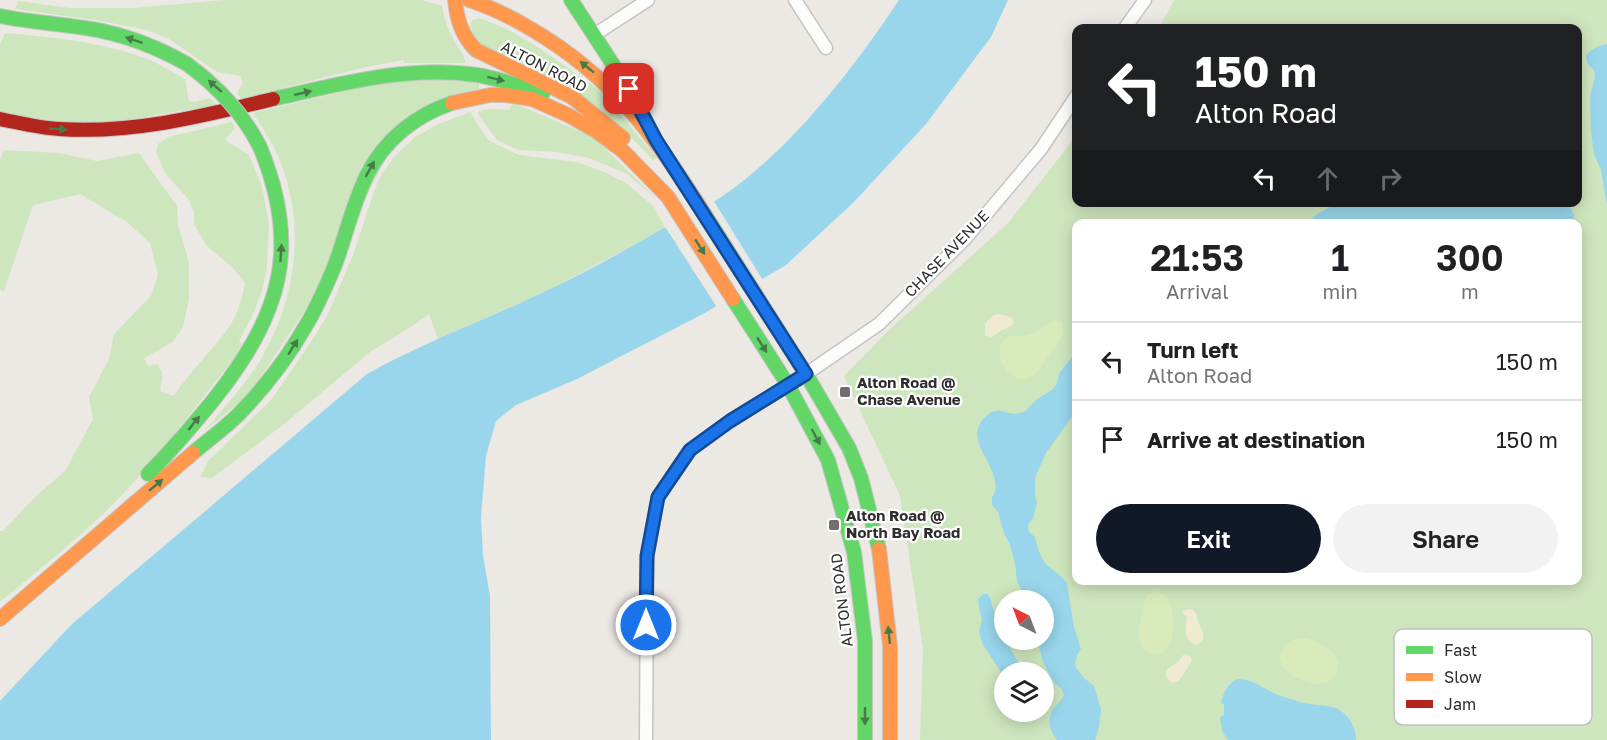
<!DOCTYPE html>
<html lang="en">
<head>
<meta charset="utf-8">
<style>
	:root { --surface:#fff; --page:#f2f2f2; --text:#202124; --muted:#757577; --line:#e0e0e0; --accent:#111827 }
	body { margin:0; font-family:"Golos Text",sans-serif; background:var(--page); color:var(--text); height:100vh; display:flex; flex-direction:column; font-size:22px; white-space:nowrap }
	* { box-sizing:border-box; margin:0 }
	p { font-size:20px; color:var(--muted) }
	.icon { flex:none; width:33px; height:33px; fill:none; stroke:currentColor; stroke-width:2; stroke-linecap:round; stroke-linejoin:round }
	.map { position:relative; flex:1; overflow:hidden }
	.details { position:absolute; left:1072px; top:219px; width:510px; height:366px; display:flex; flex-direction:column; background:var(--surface); border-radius:12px; box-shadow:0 3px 15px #0003 }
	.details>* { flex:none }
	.banner { position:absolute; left:1072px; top:24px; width:510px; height:183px; border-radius:12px; box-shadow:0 3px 15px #0003; background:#202124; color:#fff; overflow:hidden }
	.needle { width:39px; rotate:318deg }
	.tools { position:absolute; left:994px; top:590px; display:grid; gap:12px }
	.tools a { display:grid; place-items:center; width:60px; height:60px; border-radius:50%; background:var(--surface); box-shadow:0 3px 15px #0003; font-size:30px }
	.pin { position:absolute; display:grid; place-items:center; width:51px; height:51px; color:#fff; margin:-26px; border-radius:12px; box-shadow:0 3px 9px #0006 }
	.me { position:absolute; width:66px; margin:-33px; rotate:0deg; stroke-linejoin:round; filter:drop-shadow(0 0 4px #0008) }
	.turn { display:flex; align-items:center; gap:21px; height:126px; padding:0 24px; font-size:27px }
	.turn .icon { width:78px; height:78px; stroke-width:2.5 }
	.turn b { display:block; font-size:42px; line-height:51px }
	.lanes { display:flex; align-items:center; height:57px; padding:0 24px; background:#0003; justify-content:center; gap:30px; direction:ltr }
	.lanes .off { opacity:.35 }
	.eta { display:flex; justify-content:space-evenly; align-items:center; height:102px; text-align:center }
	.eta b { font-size:36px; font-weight:600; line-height:42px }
	.action { display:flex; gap:12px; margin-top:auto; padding:12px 24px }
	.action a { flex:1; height:69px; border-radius:36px; background:var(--accent); color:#fff; font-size:24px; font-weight:600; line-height:69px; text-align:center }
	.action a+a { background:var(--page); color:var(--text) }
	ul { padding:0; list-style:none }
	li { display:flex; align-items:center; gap:18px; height:78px; padding:0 24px; border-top:2px solid var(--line) }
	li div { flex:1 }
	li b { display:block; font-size:22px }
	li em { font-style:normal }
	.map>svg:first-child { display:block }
	.green { fill:#cee6be; fill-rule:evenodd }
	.sand { fill:#f0ead3 }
	.pitch { fill:#d9eabb }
	.water { fill:#99d6ec }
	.pier { fill:#ece8e4 }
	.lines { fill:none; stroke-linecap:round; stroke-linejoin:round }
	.street-casing { stroke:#c5c4c5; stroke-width:15 }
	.fast-casing { stroke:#c6c5c4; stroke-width:16 }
	.slow-casing { stroke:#c6c5c4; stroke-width:16 }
	.jam-casing { stroke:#c6c5c4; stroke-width:16 }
	.street { stroke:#fcfcfb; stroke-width:12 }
	.fast { stroke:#63d668; stroke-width:14 }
	.slow { stroke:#ff974d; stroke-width:14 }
	.jam { stroke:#b3261e; stroke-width:14 }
	.fast-bridge-casing { stroke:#c6c5c4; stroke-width:16; stroke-linecap:butt }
	.fast-bridge { stroke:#63d668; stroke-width:14 }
	.oneway { fill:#467a48 }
	.route-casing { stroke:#114b97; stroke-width:15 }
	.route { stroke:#1a73e8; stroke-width:10 }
	.poi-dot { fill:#706f6e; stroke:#fff; stroke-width:2 }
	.labels { text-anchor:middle; stroke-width:4.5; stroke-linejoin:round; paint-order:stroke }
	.street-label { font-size:15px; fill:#2e2e2e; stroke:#fff }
	.poi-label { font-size:15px; font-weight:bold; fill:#2e2e2e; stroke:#fff; text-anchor:start }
	.key { fill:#fff; stroke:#c0c0c0; stroke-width:1.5 }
	.key-label { font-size:16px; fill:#2e2e2e }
</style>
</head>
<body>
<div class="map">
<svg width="1607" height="740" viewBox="0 0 1607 740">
	<rect width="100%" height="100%" fill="#ece8e4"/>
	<g class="green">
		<path d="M 223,0 L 422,0 L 442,6 C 444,18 448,30 454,40 C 459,49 465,54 465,63 L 404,63 L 404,60 C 348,69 295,86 241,99 L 237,93 L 243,82 L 241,76 L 217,72 L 169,39 L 147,30 L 95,20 L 15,9 L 18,1 L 70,8 L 133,8 Z"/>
		<path d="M 1174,0 L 1607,0 L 1607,740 L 920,740 L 923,648 L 900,496 L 844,376 L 889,330 L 1008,223 L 1077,135 L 1077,202 L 1578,202 L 1578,28 L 1159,28 ZM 1077,224 L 1578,224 L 1578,580 L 1077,580 ZM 1005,600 L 1044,600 L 1044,639 L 1005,639 ZM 1005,672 L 1044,672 L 1044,711 L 1005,711 Z"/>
		<polygon points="480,18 509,30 538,47 601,91 657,158 653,160 618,124 477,43 470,25 472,20"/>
		<path d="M 5,33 C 47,36 98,42 139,56 C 155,61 170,71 185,79 L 189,101 L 195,102 L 210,98 L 217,105 L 96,125 L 0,115 L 0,44 Z"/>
		<path d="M 397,79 L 479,81 L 479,89 L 405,121 L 319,289 L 248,396 L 204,431 C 223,409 245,385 261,359 C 298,296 308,216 274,148 C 268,136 260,124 253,113 Z"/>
		<polygon points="514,103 593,137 658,200 627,174 589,158 556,152 519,150 497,140 478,114 479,111 490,109 510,110 510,107"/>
		<polygon points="470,112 488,140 519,155 576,162 602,171 626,183 654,207 665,228 545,292 438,339 429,314 411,327 370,352 283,425 212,478 200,477 208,461 271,400 311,342 328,314 353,255 374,191 382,173 395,156 416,136 441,123"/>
		<path d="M 232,122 L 235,128 L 225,140 L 249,155 L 262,186 L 269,224 L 267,268 L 261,294 L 254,312 L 239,341 L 244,346 C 209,389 176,434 140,475 C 99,523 48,562 0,602 L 0,531 L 3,531 L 36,496 L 65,471 L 93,419 L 89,397 L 109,359 L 114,334 L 151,296 L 158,275 L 150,243 L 127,222 L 80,194 L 33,205 L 4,291 L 0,290 L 0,160 L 4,150 L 59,153 L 97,161 L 139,153 L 177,206 L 178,225 L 189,263 L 189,299 L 183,327 L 173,342 L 144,358 L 148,366 L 157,364 L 163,374 L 160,391 L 174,396 C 190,371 212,351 229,327 C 238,314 242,298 245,283 L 233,268 L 206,245 L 194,224 L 194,212 L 188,199 L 165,173 L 156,152 L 158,144 L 168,137 Z"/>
	</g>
	<g class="sand">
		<polygon points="998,314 1011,317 1014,322 1010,327 1002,330 990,338 985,335 985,324 993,315"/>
		<path d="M 1191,609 L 1196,613 L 1198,622 L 1203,632 L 1203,640 L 1197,645 C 1183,641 1185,629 1187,617 L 1182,612 L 1185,610 Z"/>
		<path d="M 1183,655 L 1190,656 L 1192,661 L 1179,681 L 1172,683 C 1167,679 1166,677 1166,670 L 1179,661 Z"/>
	</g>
	<g class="pitch">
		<path d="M 1056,321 L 1061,322 C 1067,335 1059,340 1052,350 C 1046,358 1040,374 1029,378 C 1009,385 990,353 1005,339 C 1012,333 1019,337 1027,335 C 1038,332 1045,324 1056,321 Z"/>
		<path d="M 1157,591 C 1160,593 1163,593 1165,595 C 1178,606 1177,657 1155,654 C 1133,651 1139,626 1142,612 C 1143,608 1144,602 1146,598 C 1148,594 1152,593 1157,591 Z"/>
		<path d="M 1294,639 C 1298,639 1303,638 1308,639 C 1322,642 1340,653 1338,669 C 1337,675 1332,680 1327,682 C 1303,691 1256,659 1294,639 Z"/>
	</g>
	<g class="water">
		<path d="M 899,0 L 1008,0 L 991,37 L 926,124 L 854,202 L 786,265 L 703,314 L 577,379 L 516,405 L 496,421 L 486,456 L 481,517 L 483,556 L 490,596 L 491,740 L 0,740 L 0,701 L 72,624 L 367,374 C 424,342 485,320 544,292 C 585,273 625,250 664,228 C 684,217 705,208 724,195 C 793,147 853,69 899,0 Z"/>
		<path d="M 1607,44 L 1607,205 L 1601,170 L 1594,154 L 1591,132 L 1590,96 L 1595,77 L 1594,70 L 1587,63 L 1586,56 C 1592,48 1598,46 1607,44 Z"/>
		<polygon points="1348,202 1568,203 1574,215 1573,224 1308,223 1317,214 1330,207"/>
		<path d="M 1077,350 L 1077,410 L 1046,453 L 1035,478 L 1035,493 L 1037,503 L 1033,518 L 1028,525 L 1029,532 L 1035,537 C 1037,546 1040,557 1046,564 C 1053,571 1062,575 1067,584 L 1074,627 L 1081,649 L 1077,655 L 1075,666 L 1084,678 L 1094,686 L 1101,709 L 1099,727 L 1095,740 L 1057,740 C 1049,731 1046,717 1055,707 C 1059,702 1061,701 1064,695 L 1061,688 L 1054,683 L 1043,662 L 1037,639 L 1044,639 L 1044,600 L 1026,600 L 1017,581 L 1015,563 L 1010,545 L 1004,533 L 998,512 L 992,505 L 992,497 C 1007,478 971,447 978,428 C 982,418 992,408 1002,411 C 1008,413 1014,415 1020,413 C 1027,411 1029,407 1034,402 C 1040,395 1050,394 1056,385 C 1058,381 1058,376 1060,372 C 1065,365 1072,358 1077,350 Z"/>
		<path d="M 983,594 L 988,594 C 993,603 993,612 997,621 C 1004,639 1015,655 1023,672 L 1005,672 L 1005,678 L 983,645 L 979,632 L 982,619 L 979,609 L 978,599 Z"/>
		<path d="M 1237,679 C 1252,679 1259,686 1272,692 C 1282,697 1294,700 1304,703 C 1316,706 1332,704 1341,711 C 1351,718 1356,729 1356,740 L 1228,740 L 1222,731 L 1220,717 L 1224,715 L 1224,704 L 1221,703 C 1224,691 1227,685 1237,679 Z"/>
	</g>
	<polygon class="pier" points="712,198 764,282 718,309 664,225"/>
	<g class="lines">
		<defs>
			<g id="street">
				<polyline points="795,0 826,48"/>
				<polyline points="1125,28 1145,0"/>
				<polyline points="594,35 648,0"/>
				<polyline points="646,740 647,556 658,497 690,450 730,421 806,374 879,324 966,238 1041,149 1077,95"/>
			</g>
			<g id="fast">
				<polyline points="571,0 629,89 645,119"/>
				<path d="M 0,16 C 30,22 61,24 92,29 C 126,35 157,47 187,64"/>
				<path d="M 273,99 C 340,84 408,65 477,75 C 499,78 521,87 543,93"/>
				<polyline points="702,210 806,374 849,448 861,478 879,549"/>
				<polyline points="733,299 788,385 828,460 854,552 865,641 865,740"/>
				<path d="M 193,453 C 208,440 225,428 239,414 C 264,388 287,359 305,327 C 316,310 327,284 335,265 C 346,235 353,203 367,175 C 384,140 416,115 452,103"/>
				<path d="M 148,474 C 172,450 194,424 215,398 C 280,315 302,249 260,147"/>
			</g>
			<g id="slow">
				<path d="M 455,0 C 457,20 462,36 476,50 L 572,97 L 623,138"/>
				<path d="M 469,0 C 491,7 511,17 531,29 C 612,76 652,133 702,210"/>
				<polyline points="452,103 490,95 505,95 532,99 568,115 596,131 623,151 668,197 733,299"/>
				<polyline points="879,549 890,646 890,740"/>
				<polyline points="0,619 193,453"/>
			</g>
			<path id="jam" d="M 0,119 C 20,123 39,128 59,129 C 132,134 203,116 273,99"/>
		</defs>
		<use href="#street" class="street-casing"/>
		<use href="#fast" class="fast-casing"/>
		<use href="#slow" class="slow-casing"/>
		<use href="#jam" class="jam-casing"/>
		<use href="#street" class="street"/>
		<use href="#fast" class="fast"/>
		<use href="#slow" class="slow"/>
		<use href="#jam" class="jam"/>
		<defs>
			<path id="fast-bridge" d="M 187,64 C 218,87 242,112 260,147"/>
		</defs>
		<use href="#fast-bridge" class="fast-bridge-casing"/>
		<use href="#fast-bridge" class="fast-bridge"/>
	</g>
	<defs><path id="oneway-solid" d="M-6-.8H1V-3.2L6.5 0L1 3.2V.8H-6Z" transform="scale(1.5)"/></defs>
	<g class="oneway">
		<use href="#oneway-solid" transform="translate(134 40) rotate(-162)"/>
		<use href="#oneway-solid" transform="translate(587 67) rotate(-141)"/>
		<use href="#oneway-solid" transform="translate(496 79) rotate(14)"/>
		<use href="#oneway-solid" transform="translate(215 86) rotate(-139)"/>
		<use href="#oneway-solid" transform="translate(303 93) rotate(-13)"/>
		<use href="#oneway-solid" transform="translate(58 129) rotate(4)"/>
		<use href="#oneway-solid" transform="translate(370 169) rotate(-61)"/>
		<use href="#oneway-solid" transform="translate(700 247) rotate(58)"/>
		<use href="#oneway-solid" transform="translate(281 253) rotate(-86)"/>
		<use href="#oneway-solid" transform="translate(762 345) rotate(57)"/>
		<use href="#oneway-solid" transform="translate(293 347) rotate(-58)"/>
		<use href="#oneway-solid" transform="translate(194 423) rotate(-51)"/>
		<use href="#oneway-solid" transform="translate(816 437) rotate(62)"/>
		<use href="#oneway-solid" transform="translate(156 485) rotate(-40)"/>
		<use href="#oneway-solid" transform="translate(889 635) rotate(-96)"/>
		<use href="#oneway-solid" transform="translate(865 716) rotate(90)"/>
	</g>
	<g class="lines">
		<defs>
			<polyline id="route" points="629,89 656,140 806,374 730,421 690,450 658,497 647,556 646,625"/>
		</defs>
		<use href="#route" class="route-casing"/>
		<use href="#route" class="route"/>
	</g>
	<g class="poi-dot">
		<rect x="839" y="386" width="12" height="12" rx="3"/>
		<rect x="828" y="519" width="12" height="12" rx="3"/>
	</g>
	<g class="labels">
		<g class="street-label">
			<text transform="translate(544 67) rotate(27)" y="5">ALTON ROAD</text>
			<text transform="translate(947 254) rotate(-46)" y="5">CHASE AVENUE</text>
			<text transform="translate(842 600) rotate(-97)" y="5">ALTON ROAD</text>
		</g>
		<g class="poi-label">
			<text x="857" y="388">Alton Road @<tspan x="857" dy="17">Chase Avenue</tspan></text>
			<text x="846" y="521">Alton Road @<tspan x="846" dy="17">North Bay Road</tspan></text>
		</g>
	</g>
	<rect x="1394" y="629" width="198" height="96" rx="9" class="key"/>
	<rect x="1406" y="646" width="27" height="8" fill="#63d668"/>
	<rect x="1406" y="673" width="27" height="8" fill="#ff974d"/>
	<rect x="1406" y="700" width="27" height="8" fill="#b3261e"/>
	<g class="key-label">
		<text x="1444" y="656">Fast</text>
		<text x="1444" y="683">Slow</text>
		<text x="1444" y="710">Jam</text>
	</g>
</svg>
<div class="tools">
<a><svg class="needle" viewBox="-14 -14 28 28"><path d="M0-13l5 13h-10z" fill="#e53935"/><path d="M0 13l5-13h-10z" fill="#757577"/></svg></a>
<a><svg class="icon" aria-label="layers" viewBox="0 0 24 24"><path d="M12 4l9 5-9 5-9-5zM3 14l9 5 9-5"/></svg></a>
</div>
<div class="pin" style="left:629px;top:89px;background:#d93025"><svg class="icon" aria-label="arrive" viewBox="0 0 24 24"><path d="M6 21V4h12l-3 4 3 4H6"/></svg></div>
<svg class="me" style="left:646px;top:625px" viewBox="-20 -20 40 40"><circle r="17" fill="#1a73e8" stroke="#fff" stroke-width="3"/><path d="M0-11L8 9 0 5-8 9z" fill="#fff"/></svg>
<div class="banner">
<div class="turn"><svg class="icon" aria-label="left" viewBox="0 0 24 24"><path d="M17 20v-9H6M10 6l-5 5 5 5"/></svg><div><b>150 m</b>Alton Road</div></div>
<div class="lanes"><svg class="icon" aria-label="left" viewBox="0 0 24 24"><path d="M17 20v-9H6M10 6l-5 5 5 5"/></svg><svg class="icon off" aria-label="ahead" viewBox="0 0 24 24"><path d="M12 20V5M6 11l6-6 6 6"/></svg><svg class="icon off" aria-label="right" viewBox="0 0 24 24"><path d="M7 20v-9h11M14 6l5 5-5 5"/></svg></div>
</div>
<section class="details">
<div class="eta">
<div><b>21:53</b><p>Arrival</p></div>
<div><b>1</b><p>min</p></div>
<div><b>300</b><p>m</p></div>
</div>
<ul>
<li><svg class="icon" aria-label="left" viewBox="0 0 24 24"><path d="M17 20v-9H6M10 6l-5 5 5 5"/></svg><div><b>Turn left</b><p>Alton Road</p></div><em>150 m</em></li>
<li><svg class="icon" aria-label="arrive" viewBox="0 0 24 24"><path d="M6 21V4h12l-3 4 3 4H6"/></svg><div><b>Arrive at destination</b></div><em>150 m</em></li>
</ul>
<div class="action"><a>Exit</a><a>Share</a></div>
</section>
</div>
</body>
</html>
